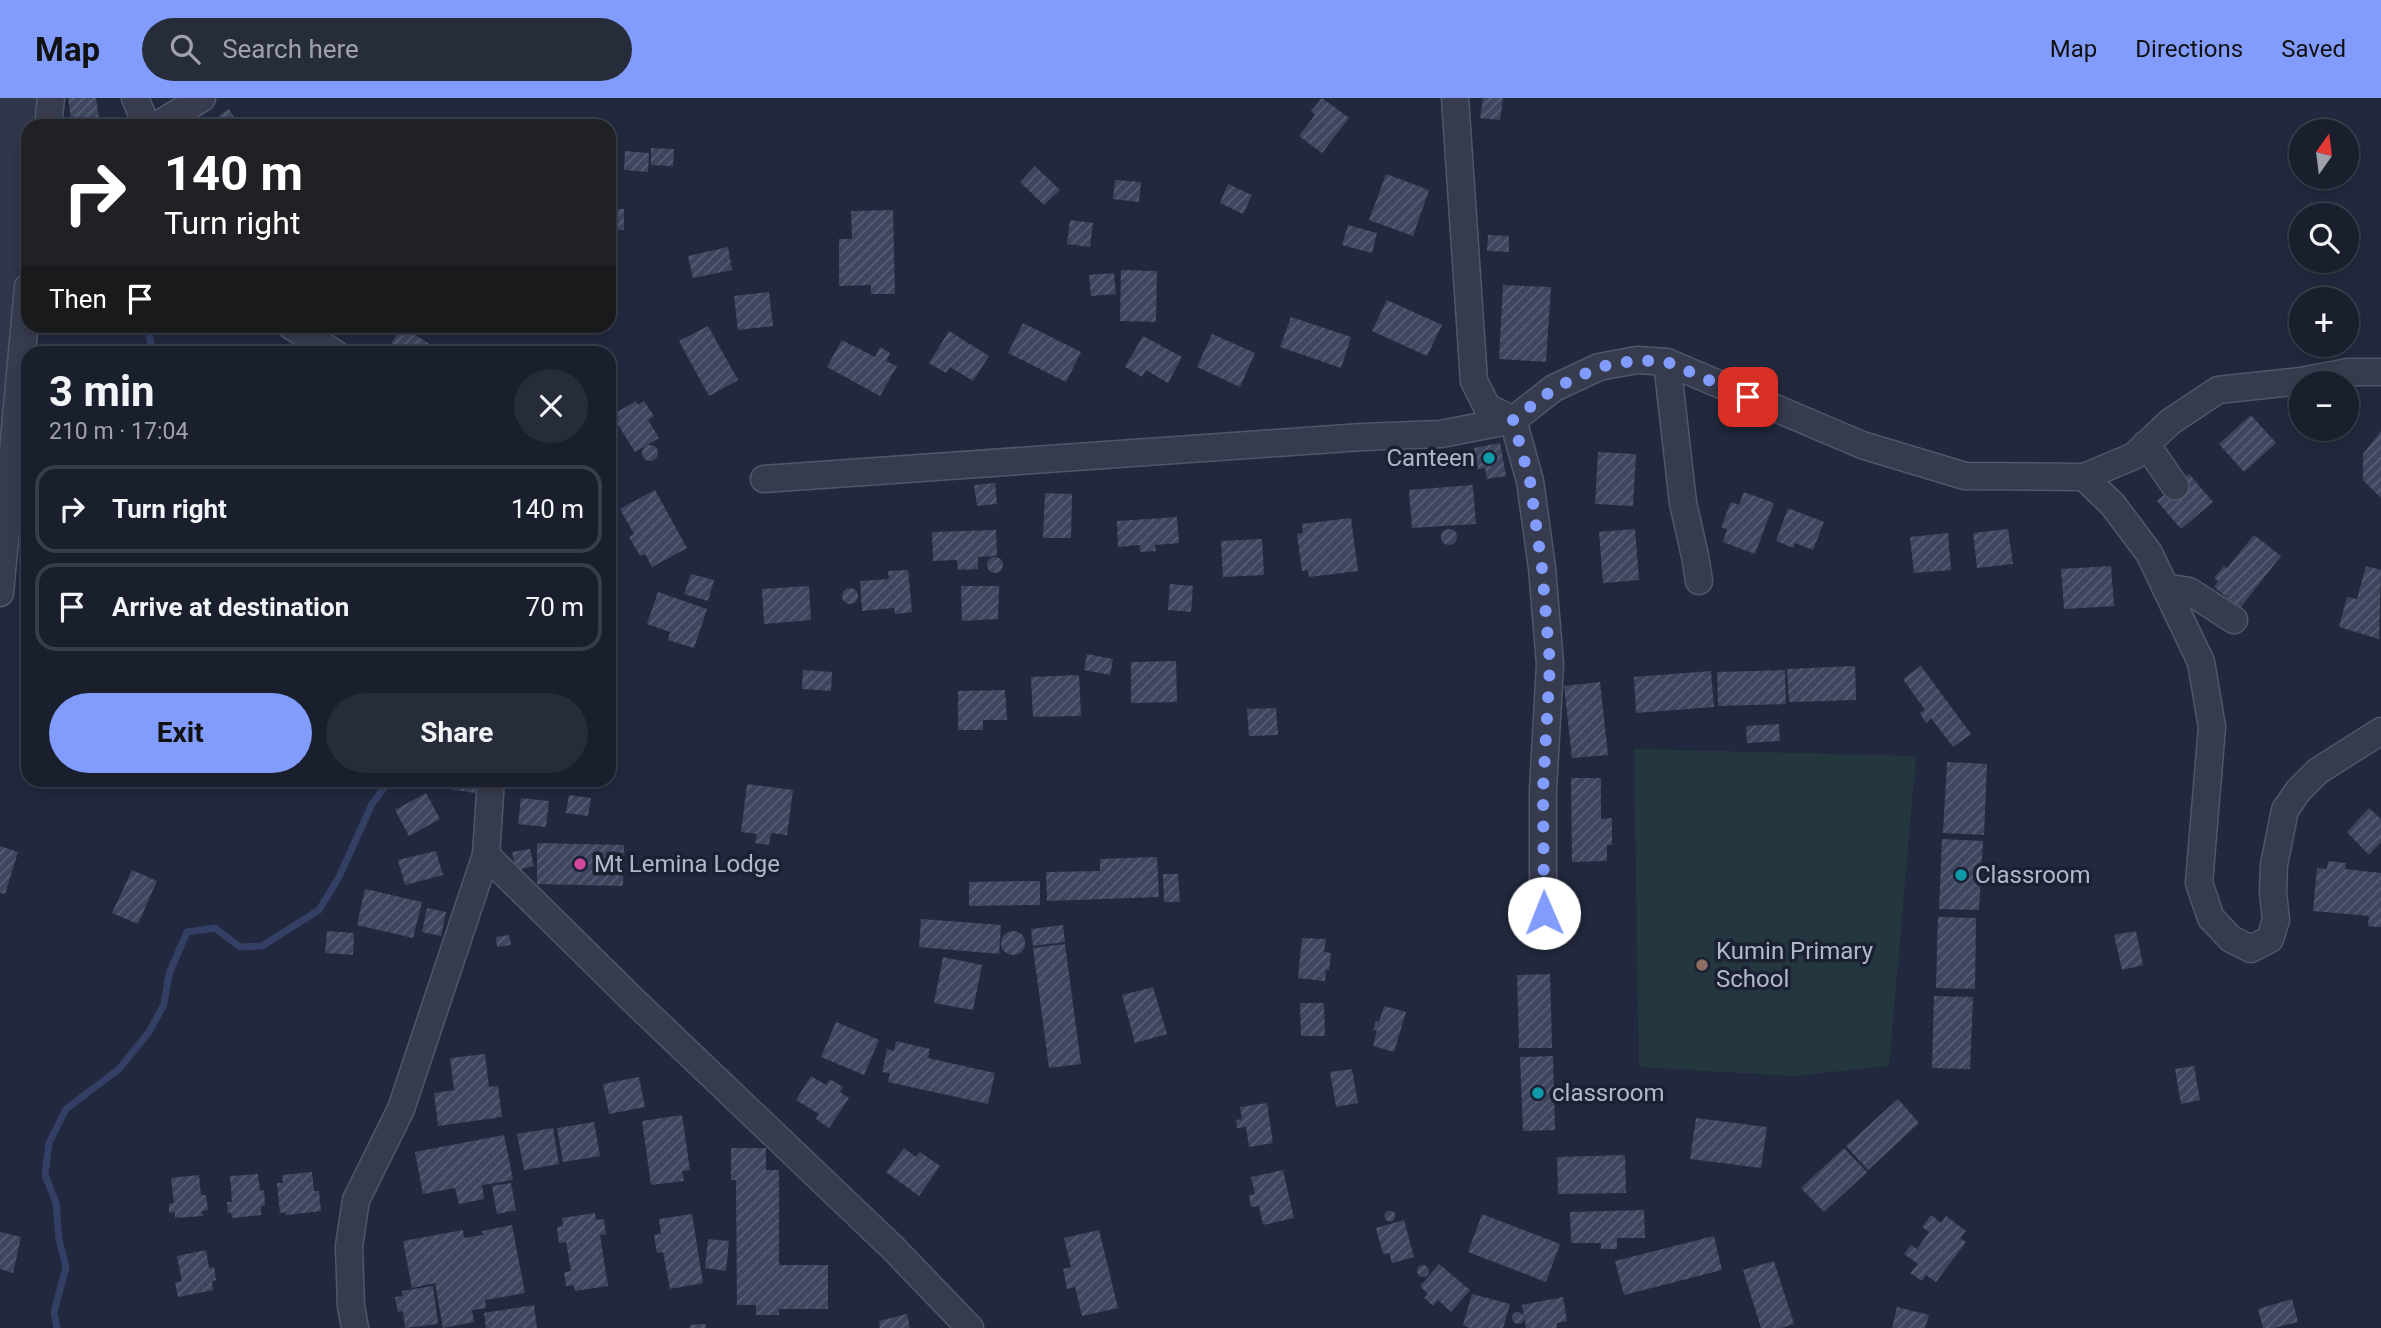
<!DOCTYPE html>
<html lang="en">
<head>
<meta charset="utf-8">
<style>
	:root { --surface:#1a1f2e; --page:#272c3a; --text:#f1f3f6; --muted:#9fa2aa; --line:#383d4a; --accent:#829cfe }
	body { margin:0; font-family:Roboto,sans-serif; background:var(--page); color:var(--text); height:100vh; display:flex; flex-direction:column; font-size:26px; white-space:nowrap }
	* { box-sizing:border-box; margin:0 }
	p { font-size:23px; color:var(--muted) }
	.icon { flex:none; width:38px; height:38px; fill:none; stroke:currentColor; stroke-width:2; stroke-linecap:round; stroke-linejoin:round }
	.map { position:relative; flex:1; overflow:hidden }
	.sheet { position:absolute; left:21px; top:248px; width:595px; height:441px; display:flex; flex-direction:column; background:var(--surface); border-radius:21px; box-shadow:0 4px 10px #0003,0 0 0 2px var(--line) }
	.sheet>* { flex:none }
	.banner { position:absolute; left:21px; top:21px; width:595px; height:214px; border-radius:21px; box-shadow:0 4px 10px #0003,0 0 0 2px var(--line); background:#202124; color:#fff; overflow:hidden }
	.needle { width:46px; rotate:14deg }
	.tools { position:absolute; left:2289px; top:21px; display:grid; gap:14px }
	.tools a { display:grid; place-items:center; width:70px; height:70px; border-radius:50%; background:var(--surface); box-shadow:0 4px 10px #0003,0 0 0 2px var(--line); font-size:35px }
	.pin { position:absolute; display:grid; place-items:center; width:60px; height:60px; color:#fff; margin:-30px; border-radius:14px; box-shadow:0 4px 10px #0006 }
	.me { position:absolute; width:77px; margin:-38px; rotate:359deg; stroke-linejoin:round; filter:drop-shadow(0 0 5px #0008) }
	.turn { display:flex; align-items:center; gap:24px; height:147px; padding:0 28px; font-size:32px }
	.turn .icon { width:91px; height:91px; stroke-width:2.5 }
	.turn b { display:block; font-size:49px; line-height:60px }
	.then { display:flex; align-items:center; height:66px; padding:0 28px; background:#0003; gap:14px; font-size:26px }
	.round { display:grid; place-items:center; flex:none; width:74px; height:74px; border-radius:37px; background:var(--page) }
	.headline { display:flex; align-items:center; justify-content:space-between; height:119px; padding:0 28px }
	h1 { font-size:42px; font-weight:700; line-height:52px }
	.primary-button { display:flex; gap:14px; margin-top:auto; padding:14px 28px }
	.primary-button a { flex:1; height:80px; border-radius:42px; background:var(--accent); color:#111; font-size:28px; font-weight:700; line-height:80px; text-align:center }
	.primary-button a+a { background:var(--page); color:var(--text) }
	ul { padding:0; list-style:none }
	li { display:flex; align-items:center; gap:21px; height:88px; margin:0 14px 10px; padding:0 14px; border:4px solid var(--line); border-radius:21px }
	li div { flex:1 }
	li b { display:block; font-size:26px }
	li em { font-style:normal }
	header { display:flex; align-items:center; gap:42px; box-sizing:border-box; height:98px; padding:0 35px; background:var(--accent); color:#111 }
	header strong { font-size:33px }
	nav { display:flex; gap:38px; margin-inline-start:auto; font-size:24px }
	.search { width:490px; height:63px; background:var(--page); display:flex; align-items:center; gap:18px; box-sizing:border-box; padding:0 24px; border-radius:38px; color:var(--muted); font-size:26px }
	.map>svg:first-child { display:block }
	.airport { fill:#30364b }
	.pitch { fill:#24373f }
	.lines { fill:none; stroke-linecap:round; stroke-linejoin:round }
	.stream { stroke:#333f64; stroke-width:7 }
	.building { fill:url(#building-hatch) }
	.minor-casing { stroke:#515669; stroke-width:29 }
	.minor { stroke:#363b4e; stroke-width:26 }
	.route { stroke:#829cfe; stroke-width:12; stroke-dasharray:0 21.6 }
	.culture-dot { fill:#0f9aa8; stroke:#1b2133; stroke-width:2.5 }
	.hotel-dot { fill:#d1479c; stroke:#1b2133; stroke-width:2.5 }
	.education-dot { fill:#8d6e63; stroke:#1b2133; stroke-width:2.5 }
	.labels { text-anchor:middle; stroke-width:7; stroke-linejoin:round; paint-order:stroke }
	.poi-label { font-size:24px; fill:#b2b6c9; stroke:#1b2133; text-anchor:start }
</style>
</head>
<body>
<header>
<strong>Map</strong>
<div class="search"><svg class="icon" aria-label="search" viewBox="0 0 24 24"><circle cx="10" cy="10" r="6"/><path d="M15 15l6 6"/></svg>Search here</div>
<nav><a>Map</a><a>Directions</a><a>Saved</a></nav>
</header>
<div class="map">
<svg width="2381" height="1230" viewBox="0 0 2381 1230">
	<defs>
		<pattern id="building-hatch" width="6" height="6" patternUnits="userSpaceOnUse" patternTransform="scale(1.75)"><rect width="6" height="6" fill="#3e455e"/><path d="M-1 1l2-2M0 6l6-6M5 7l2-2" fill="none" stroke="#585e74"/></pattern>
	</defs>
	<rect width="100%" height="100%" fill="#22293e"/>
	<polygon class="airport" points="0,0 38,0 35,28 28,28 28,87 0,341"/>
	<polygon class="pitch" points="1634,651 1916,658 1889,968 1793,978 1639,969"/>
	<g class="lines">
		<g class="stream">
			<polyline points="148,228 151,248 155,256"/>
			<polyline points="57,1230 54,1214 66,1169 59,1141 56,1105 45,1077 49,1045 66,1011 119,971 149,934 164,906 169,876 187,834 215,830 240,849 262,848 319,812 339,779 372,706 390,682"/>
		</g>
	</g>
	<g class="building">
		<polygon points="68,0 96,0 100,28 72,28"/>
		<polygon points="1322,0 1349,20 1322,55 1299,38 1315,17 1311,13"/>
		<polygon points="1483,0 1503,0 1500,22 1480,20"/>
		<polygon points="229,11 238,26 235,28 217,28 213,22"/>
		<polygon points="651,50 674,51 673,68 651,67"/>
		<polygon points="625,53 649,55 648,74 624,72"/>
		<polygon points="1035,68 1060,92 1044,107 1020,84"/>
		<polygon points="1386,76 1429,92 1413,138 1369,122"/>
		<polygon points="1115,82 1141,84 1139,104 1113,101"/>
		<polygon points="1228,86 1252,97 1243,116 1220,105"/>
		<rect x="609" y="111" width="15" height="21"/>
		<polygon points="893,112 895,196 871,196 871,187 839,188 839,141 852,141 851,113"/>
		<polygon points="1070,122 1093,125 1090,149 1067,146"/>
		<polygon points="1348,127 1377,135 1372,155 1342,147"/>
		<polygon points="1488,137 1509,138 1509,154 1487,153"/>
		<polygon points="728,149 732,172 693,180 688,158"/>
		<polygon points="1121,172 1157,173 1156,224 1120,223"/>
		<polygon points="1114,175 1116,196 1091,198 1089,177"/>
		<polygon points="1503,187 1551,189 1546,264 1499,261"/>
		<polygon points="769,194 773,228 738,232 734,198"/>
		<polygon points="1387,202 1442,227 1427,258 1372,233"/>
		<polygon points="1291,219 1351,239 1341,270 1280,249"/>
		<polygon points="1023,225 1081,254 1066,284 1008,255"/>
		<polygon points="552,228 572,228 573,233 553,235"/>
		<polygon points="708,228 738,282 709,298 679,243"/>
		<polygon points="402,229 436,250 433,256 386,254"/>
		<polygon points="949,233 989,258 973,283 950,269 946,275 929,265"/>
		<polygon points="1212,236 1255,255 1240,289 1197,269"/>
		<polygon points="1143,238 1182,259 1168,285 1146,272 1142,279 1125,269"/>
		<polygon points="842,242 875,259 880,249 890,255 886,263 897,268 880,298 827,269"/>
		<polygon points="551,246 553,256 519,256 519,255"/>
		<polygon points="636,303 638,307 644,303 654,318 648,322 659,340 635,354 612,317"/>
		<polygon points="2251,317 2276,345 2244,374 2219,346"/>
		<polygon points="2381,333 2381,400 2363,382 2363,356"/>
		<polygon points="1500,345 1506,378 1487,381 1485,370 1478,371 1474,350"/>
		<circle cx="650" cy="355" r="8"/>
		<polygon points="1598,354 1636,356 1633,408 1595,406"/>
		<polygon points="2189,376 2213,404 2181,431 2157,403"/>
		<polygon points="995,385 997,406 977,408 974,387"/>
		<polygon points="1473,387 1476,426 1412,430 1409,392"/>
		<polygon points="655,392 687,450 652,469 645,456 640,458 629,439 634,436 620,411"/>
		<polygon points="1744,394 1774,405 1755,456 1723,444 1727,431 1721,429 1731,404 1739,407"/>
		<polygon points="1045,395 1072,396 1071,440 1043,440"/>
		<polygon points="1788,410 1824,424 1813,452 1795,445 1793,450 1776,443"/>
		<polygon points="1177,419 1179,445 1155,447 1156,453 1140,454 1140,447 1118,449 1117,423"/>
		<polygon points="1351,420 1358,473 1309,479 1308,472 1302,473 1297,436 1303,435 1302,426"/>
		<polygon points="1635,431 1639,482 1603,485 1599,434"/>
		<polygon points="2008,431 2013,466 1977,470 1973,435"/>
		<circle cx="1449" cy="439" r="8"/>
		<polygon points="996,432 997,458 978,459 978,471 958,472 957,462 933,463 932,434"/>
		<polygon points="1948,435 1951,472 1914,475 1910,439"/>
		<polygon points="2254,437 2281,458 2240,510 2214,489 2218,483 2214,480 2224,468 2227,470"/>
		<polygon points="1262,441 1264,477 1223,479 1221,443"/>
		<circle cx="995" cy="467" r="8"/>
		<polygon points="2111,468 2114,508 2064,511 2061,471"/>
		<polygon points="2366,468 2381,472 2379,541 2339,529 2347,499 2357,501"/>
		<polygon points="908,472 912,514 895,516 894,510 862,513 860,483 889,481 888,473"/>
		<polygon points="691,476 714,482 708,503 684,496"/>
		<polygon points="1170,486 1193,488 1191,514 1168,512"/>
		<polygon points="809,488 811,522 764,526 762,491"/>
		<polygon points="961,488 999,488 998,521 962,523"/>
		<circle cx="850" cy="498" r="8"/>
		<polygon points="658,494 707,511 694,550 668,542 670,534 647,526"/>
		<polygon points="1087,556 1113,561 1110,577 1084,572"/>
		<polygon points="1176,563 1177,604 1131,605 1131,564"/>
		<polygon points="1855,568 1856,602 1789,604 1787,571"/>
		<polygon points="1921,568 1971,636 1953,649 1931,620 1926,625 1920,615 1925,612 1903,581"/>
		<polygon points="803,572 832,574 831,593 802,591"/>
		<polygon points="1785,572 1786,606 1718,608 1717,574"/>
		<polygon points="1711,573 1714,609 1636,615 1634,579"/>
		<polygon points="1079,577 1081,618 1033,619 1031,579"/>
		<polygon points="1600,584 1608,657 1572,660 1564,588"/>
		<polygon points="1005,592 1007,622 983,622 983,632 958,632 958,593"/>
		<polygon points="1276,610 1278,637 1249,638 1247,611"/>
		<polygon points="1779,626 1780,643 1747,645 1746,628"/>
		<polygon points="1947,664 1987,666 1984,737 1943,735"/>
		<polygon points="1571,680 1601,680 1601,721 1612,720 1612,747 1607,747 1607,763 1572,764"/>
		<polygon points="452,682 477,682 475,695 450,691"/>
		<polygon points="747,686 793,692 787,737 771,735 769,747 755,745 757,736 741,734"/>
		<polygon points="426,695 440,721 409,738 395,712"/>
		<polygon points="569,697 591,700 588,718 566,715"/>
		<polygon points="521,700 549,703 546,729 518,726"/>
		<polygon points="2369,710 2381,721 2381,744 2369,757 2347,734"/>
		<polygon points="1942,741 1983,743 1979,812 1939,811"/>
		<polygon points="537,745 624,747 623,788 537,786"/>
		<polygon points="0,748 18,754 5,796 0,795"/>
		<polygon points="530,751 534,768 516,772 512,754"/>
		<polygon points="436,753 443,777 405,787 398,762"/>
		<polygon points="1157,759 1159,799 1047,803 1046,774 1100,773 1100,761"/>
		<polygon points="2328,763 2346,765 2345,771 2381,775 2381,829 2368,828 2369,818 2313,813 2317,770 2327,771"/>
		<polygon points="132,772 157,783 138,826 112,815"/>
		<polygon points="1163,776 1178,776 1180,804 1164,804"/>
		<polygon points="1040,783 1040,807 969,808 969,784"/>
		<polygon points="365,791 422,804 413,840 357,827"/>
		<polygon points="427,810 446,814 441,838 422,834"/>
		<polygon points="1938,819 1976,820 1975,891 1936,890"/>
		<polygon points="921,821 1001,827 999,856 919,849"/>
		<polygon points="1063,827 1065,844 1033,848 1031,831"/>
		<polygon points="327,833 354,835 353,857 325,855"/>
		<polygon points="2136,833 2143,867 2122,872 2114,837"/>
		<circle cx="1013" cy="845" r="12"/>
		<polygon points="509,837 511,847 497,849 496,839"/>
		<polygon points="1302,840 1326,841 1324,854 1331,855 1329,872 1326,872 1325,883 1298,880"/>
		<polygon points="1065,846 1081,966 1049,970 1033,850"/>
		<polygon points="943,859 982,867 973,912 934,905"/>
		<polygon points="1550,876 1552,950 1519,950 1517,877"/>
		<polygon points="1153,889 1167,936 1135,945 1122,897"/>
		<polygon points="1934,898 1973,899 1970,971 1932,970"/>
		<polygon points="1300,905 1324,905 1325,938 1301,938"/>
		<polygon points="1384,908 1406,914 1394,954 1373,948 1377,933 1373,932 1376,923 1379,924"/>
		<polygon points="836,924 879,942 864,977 821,959"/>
		<polygon points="896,943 930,951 928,960 995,975 988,1006 888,984 890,975 882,974 887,951 894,953"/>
		<polygon points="485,956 489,989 498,988 502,1019 438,1028 434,995 454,992 450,960"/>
		<polygon points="1553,958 1555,1032 1523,1033 1520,959"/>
		<polygon points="2194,968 2200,1002 2181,1006 2175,971"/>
		<polygon points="1352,971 1358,1005 1336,1009 1330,974"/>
		<polygon points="811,978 826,987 830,981 843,989 840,994 849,1000 829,1030 816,1021 819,1016 796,1002"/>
		<polygon points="639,979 645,1009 609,1016 603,986"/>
		<polygon points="1898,1001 1919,1025 1868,1072 1846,1048"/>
		<polygon points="1267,1005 1273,1045 1249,1049 1246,1029 1237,1030 1236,1022 1242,1021 1240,1009"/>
		<polygon points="682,1017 690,1072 682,1073 684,1083 651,1087 642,1023"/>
		<polygon points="1696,1020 1767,1029 1761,1070 1690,1061"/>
		<polygon points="594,1024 600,1058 563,1064 557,1030"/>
		<polygon points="553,1030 559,1066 524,1072 517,1036"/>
		<polygon points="504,1037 513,1082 482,1087 484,1101 459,1106 455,1090 423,1096 415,1054"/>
		<polygon points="731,1050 766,1050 766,1072 779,1072 779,1167 828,1167 828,1211 779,1211 779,1217 756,1217 756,1207 737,1207 736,1082 731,1082"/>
		<polygon points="904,1050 916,1059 920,1054 940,1068 919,1098 886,1074"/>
		<polygon points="1844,1050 1867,1074 1824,1114 1801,1090"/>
		<polygon points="1625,1057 1626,1095 1558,1096 1557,1059"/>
		<polygon points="1283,1072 1294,1120 1263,1127 1259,1108 1251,1109 1249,1097 1255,1096 1251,1079"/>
		<polygon points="312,1074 314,1093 319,1093 321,1113 285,1117 285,1114 280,1115 277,1085 283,1085 282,1077"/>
		<polygon points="258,1076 260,1093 264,1092 265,1108 261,1108 261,1117 232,1120 231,1114 228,1115 227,1104 232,1104 230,1078"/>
		<polygon points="199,1077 201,1097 206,1097 208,1112 202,1113 203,1118 175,1120 175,1114 169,1115 169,1106 174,1105 171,1080"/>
		<polygon points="511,1085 516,1112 497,1116 492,1088"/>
		<polygon points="1644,1112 1645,1140 1617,1140 1617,1151 1601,1151 1601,1145 1571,1145 1570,1114"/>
		<circle cx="1390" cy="1118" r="5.5"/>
		<polygon points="595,1115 596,1122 604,1121 606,1136 600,1137 608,1188 575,1193 574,1187 566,1188 564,1174 571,1173 566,1144 559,1145 557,1129 563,1128 562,1120"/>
		<polygon points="692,1116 703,1185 670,1191 663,1154 657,1155 654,1137 661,1136 659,1121"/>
		<polygon points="1482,1116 1560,1146 1546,1184 1468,1154"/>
		<polygon points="1931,1117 1941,1125 1946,1118 1966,1133 1960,1140 1966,1144 1936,1184 1926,1177 1922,1183 1910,1175 1918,1166 1904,1156 1911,1147 1917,1151 1929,1134 1922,1129"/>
		<polygon points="1404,1122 1414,1159 1392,1165 1389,1155 1383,1156 1376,1130"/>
		<polygon points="512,1127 525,1195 485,1202 486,1210 472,1212 474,1224 443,1230 435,1185 412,1190 403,1143 463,1132 464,1140 483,1137 482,1133"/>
		<polygon points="1099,1132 1118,1210 1082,1218 1075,1189 1067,1191 1063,1171 1071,1169 1064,1140"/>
		<polygon points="0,1134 21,1139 13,1175 0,1171"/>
		<polygon points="1714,1138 1722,1172 1624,1197 1615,1163"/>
		<polygon points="708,1141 729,1143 726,1173 705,1170"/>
		<polygon points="206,1152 209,1170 214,1169 216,1182 212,1183 213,1192 178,1199 175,1185 182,1183 177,1158"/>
		<polygon points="1774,1163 1794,1226 1781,1230 1761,1230 1743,1172"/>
		<polygon points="1439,1166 1470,1192 1451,1214 1438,1202 1433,1208 1424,1200 1428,1196 1420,1188"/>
		<circle cx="1423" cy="1173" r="6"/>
		<polygon points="433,1188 438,1226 405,1230 403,1213 398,1214 395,1199 403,1198 402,1193"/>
		<polygon points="1472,1196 1510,1206 1503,1230 1470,1230 1463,1227"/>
		<polygon points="1563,1199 1567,1223 1557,1225 1557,1230 1526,1230 1522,1207"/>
		<polygon points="2292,1201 2298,1224 2274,1230 2263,1230 2258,1211"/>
		<polygon points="534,1207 537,1230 486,1230 484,1215"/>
		<polygon points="1897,1209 1929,1217 1925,1230 1892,1230"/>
		<circle cx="1518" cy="1220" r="6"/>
		<polygon points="907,1216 910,1230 880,1230 879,1223"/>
		<polygon points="705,1226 706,1230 690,1230 690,1227"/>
	</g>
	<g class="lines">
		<defs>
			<g id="minor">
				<polyline points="135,0 147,28"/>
				<polyline points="1455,0 1474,283 1487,309 1513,322 1530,383 1542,470 1550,566 1543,692 1543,815"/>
				<polyline points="48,28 51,0"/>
				<polyline points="156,28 202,0"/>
				<polyline points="291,228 336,256"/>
				<polyline points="1667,264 1683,405 1695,458 1699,483"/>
				<polyline points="2146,346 2175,388"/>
				<polyline points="2084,379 2134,358 2170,324 2218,292 2301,283 2348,274 2381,274"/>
				<polyline points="764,381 1362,339 1441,336 1513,322 1554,290 1599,269 1637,262 1667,264 1862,347 1965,378 2084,379 2113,407 2149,455 2201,564 2212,629 2199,785 2211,820 2231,841 2251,851 2270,841 2276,822 2273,794 2274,767 2285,712 2298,693 2318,673 2381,633"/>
				<polyline points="2165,489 2189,493 2234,522"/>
				<polyline points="0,495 28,189"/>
				<polyline points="486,757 634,903 893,1150 970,1230"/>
				<polyline points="355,1230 351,1208 349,1148 356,1102 401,1011 486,757 491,682"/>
			</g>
		</defs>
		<use href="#minor" class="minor-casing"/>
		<use href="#minor" class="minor"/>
	</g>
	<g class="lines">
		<polyline class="route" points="1544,815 1543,692 1550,566 1542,470 1530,383 1513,322 1555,290 1599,269 1637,262 1667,264 1748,299"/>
	</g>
	<g class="culture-dot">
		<circle cx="1489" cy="360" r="7"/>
		<circle cx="1961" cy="777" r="7"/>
		<circle cx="1538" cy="995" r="7"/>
	</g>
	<circle class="hotel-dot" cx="580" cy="766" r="7"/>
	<circle class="education-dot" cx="1702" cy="867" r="7"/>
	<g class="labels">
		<g class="poi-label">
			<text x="1475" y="368" text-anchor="end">Canteen</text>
			<text x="594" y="774">Mt Lemina Lodge</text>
			<text x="1975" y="785">Classroom</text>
			<text x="1716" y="861">Kumin Primary<tspan x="1716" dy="28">School</tspan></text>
			<text x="1552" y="1003">classroom</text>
		</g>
	</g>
</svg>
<div class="tools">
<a><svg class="needle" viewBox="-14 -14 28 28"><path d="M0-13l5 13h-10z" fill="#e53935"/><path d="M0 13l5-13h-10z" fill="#9fa2aa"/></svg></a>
<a><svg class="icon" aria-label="search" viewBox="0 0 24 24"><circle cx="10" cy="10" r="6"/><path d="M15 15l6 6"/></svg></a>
<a>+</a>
<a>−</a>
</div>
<div class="pin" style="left:1748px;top:299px;background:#d93025"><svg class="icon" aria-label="arrive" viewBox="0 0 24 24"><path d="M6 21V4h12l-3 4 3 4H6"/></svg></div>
<svg class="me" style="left:1544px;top:815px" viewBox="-20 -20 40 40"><circle r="19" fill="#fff"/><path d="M0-13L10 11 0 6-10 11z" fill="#829cfe"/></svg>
<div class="banner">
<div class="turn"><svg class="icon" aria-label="right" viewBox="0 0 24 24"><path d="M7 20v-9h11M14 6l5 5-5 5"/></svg><div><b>140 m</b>Turn right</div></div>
<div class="then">Then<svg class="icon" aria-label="arrive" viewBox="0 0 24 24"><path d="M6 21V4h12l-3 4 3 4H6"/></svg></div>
</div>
<section class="sheet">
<div class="headline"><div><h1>3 min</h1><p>210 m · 17:04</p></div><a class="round"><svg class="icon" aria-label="close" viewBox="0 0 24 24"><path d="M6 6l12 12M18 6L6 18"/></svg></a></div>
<ul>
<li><svg class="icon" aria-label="right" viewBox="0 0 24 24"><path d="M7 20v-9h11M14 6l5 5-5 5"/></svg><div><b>Turn right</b></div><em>140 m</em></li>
<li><svg class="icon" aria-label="arrive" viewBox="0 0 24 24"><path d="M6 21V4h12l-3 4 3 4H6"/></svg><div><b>Arrive at destination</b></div><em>70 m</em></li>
</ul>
<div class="primary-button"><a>Exit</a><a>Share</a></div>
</section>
</div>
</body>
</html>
